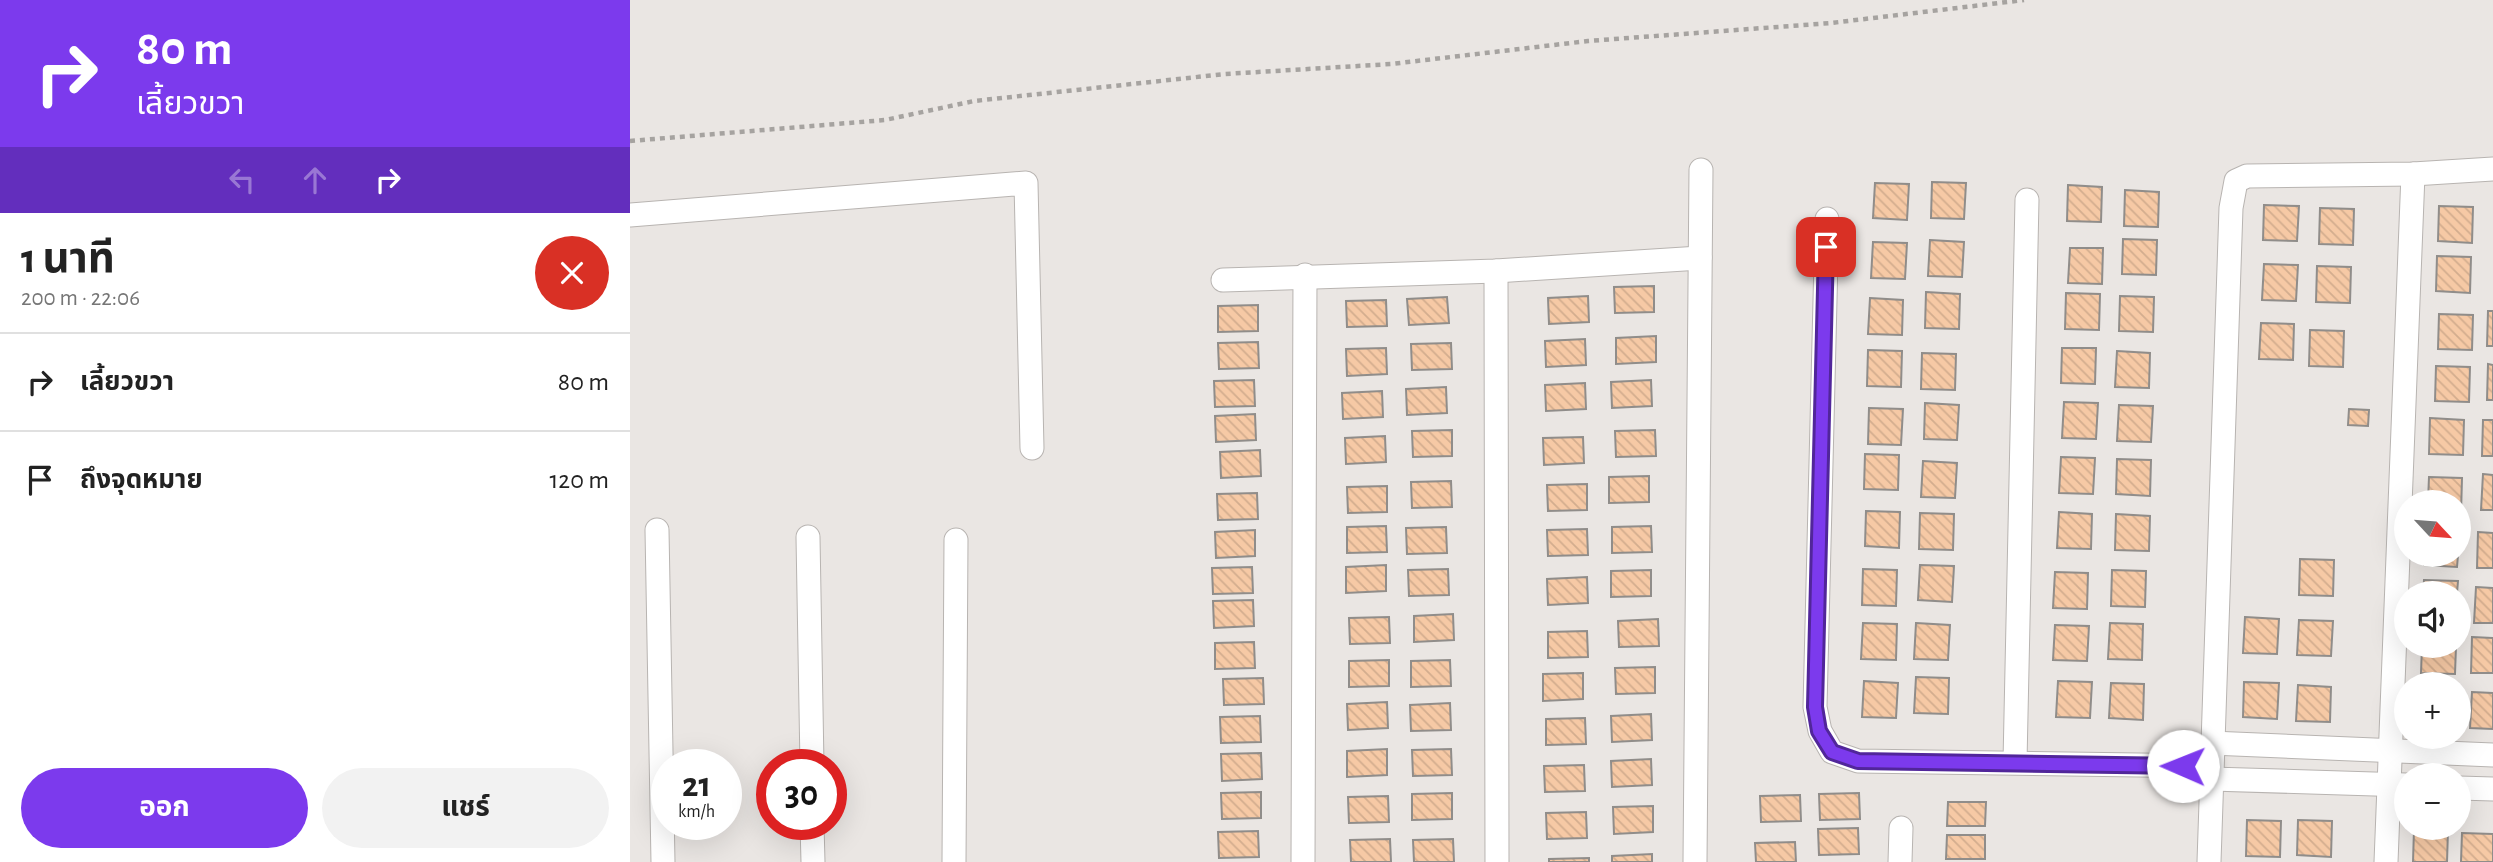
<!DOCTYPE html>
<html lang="th">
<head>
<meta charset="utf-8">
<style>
	:root { --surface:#fff; --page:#f2f2f2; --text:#222; --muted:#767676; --line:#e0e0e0; --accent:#7c3aed }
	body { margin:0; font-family:"Alegreya Sans","Noto Sans Thai",sans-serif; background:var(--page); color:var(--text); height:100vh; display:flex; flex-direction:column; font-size:26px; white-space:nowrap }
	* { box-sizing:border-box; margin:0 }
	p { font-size:23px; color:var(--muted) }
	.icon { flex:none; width:38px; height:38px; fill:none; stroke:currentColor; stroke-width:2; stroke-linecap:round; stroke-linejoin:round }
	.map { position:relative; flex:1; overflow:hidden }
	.panel { display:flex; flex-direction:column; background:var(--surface); width:630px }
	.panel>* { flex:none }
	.hud { background:#7c3aed; color:#fff; overflow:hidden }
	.needle { width:46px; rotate:116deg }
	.controls { position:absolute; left:1764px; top:490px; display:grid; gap:14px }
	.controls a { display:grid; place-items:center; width:77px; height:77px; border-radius:50%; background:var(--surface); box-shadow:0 7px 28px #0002; font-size:35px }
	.speed { position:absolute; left:21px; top:749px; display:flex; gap:14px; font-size:35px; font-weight:700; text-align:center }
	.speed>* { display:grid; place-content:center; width:91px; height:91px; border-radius:50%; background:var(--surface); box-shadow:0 7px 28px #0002; line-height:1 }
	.speed small { font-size:18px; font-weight:400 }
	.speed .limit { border:10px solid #d22; background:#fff; color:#111 }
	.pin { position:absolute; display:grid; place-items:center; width:60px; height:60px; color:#fff; margin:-30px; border-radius:14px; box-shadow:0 4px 10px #0006 }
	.me { position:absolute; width:77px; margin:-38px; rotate:271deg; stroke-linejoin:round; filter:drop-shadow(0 0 5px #0008) }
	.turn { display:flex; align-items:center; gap:24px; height:147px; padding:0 21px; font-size:32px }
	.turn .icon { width:91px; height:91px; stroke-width:2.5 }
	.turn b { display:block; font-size:49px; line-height:60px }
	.lanes { display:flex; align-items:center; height:66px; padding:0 21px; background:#0003; justify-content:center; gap:35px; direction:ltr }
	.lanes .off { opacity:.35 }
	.round { display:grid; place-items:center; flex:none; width:74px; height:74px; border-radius:37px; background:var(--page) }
	.summary { display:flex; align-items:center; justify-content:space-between; height:119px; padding:0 21px }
	h1 { font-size:42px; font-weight:700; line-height:52px }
	.cta { display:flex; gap:14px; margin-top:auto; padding:14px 21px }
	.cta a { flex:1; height:80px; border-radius:42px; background:var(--accent); color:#fff; font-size:28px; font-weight:700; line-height:80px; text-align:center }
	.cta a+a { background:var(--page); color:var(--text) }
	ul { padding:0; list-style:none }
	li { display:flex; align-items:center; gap:21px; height:98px; padding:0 21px; border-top:2px solid var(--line) }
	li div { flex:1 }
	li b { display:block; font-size:26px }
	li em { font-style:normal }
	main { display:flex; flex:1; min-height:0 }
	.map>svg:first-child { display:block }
	.building { fill:url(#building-back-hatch); stroke:#908d8a; stroke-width:2 }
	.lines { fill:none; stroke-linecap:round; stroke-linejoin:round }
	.street-casing { stroke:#b8b4b1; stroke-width:25 }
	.path { stroke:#a6a3a0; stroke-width:4.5; stroke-dasharray:5 5; stroke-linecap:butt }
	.street { stroke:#fff; stroke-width:23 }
	.route-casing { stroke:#51269a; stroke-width:18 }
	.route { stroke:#7c3aed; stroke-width:12 }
</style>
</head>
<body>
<main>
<section class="panel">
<div class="hud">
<div class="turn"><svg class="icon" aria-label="right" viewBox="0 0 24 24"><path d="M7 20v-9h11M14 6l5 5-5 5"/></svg><div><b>80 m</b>เลี้ยวขวา</div></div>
<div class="lanes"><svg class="icon off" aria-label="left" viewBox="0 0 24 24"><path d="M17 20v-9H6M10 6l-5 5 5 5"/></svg><svg class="icon off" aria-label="ahead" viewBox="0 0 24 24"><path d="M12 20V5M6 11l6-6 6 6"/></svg><svg class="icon" aria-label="right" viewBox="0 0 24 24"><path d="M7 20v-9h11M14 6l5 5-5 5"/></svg></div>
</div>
<div class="summary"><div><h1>1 นาที</h1><p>200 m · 22:06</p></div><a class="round" style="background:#d93025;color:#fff"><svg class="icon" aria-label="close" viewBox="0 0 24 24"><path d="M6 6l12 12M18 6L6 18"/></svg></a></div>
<ul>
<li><svg class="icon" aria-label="right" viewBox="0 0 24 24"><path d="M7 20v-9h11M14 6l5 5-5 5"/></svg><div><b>เลี้ยวขวา</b></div><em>80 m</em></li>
<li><svg class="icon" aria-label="arrive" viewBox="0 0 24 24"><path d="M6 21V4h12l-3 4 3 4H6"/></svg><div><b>ถึงจุดหมาย</b></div><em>120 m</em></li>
</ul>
<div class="cta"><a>ออก</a><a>แชร์</a></div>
</section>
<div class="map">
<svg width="1863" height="862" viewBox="0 0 1863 862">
	<defs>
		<pattern id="building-back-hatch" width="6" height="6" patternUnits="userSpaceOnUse" patternTransform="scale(1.75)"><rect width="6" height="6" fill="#f6c9a5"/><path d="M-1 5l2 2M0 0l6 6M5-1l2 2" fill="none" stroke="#d3ad8e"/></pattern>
	</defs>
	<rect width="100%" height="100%" fill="#eae6e3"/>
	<g class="building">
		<polygon points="1302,182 1336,183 1334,219 1301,218"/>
		<polygon points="1245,183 1279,184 1277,220 1243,218"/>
		<polygon points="1438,185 1472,187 1471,222 1437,221"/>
		<polygon points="1495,190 1529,192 1528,227 1494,226"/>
		<polygon points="1634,205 1669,206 1667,241 1633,240"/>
		<polygon points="1809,206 1843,207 1842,243 1808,241"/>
		<polygon points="1690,208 1724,209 1723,245 1689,244"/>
		<polygon points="1493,239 1527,240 1526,275 1492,274"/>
		<polygon points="1300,240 1334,242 1332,277 1298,276"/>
		<polygon points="1243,242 1277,243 1275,279 1241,278"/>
		<polygon points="1440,248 1473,248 1472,284 1438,283"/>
		<polygon points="1807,256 1841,257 1840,293 1806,291"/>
		<polygon points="1634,264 1668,265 1666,301 1632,300"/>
		<polygon points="1687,266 1721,267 1720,303 1686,302"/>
		<polygon points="1024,286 1024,312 985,313 984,287"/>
		<polygon points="1296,292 1330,294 1329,329 1295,328"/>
		<polygon points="1436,293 1470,294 1469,330 1435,329"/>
		<polygon points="958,296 959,322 919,324 918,298"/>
		<polygon points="1490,296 1524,297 1523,332 1489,331"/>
		<polygon points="817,297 819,323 779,325 777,299"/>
		<polygon points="1240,298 1273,300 1272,335 1238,334"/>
		<polygon points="756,300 757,326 717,327 716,301"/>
		<polygon points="628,305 628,331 588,332 588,306"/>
		<polygon points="1858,311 1863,311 1863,346 1857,346"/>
		<polygon points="1809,314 1843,315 1842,350 1808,349"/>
		<polygon points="1631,323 1664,324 1663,360 1629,359"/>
		<polygon points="1680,330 1714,331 1713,367 1679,366"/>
		<polygon points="1026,336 1026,362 986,364 986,338"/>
		<polygon points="955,339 956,365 916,367 915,341"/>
		<polygon points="628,342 629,368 589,369 588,343"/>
		<polygon points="821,343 822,369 782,370 781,344"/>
		<polygon points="756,348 757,374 717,376 716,349"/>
		<polygon points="1432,348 1466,348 1465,384 1431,383"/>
		<polygon points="1238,350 1272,351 1271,387 1237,386"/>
		<polygon points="1487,351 1520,353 1519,388 1485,387"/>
		<polygon points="1292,353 1326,354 1325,390 1291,389"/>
		<polygon points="1858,364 1863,365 1863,400 1857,400"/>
		<polygon points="1806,366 1840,367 1839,402 1805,401"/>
		<polygon points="624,380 625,406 585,407 584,381"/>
		<polygon points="1021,380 1022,406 982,408 981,382"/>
		<polygon points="955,383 956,409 916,411 915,385"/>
		<polygon points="816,387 817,413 777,415 776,389"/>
		<polygon points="752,391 753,417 713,419 712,393"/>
		<polygon points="1434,402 1468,403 1466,439 1432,438"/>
		<polygon points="1295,403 1329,405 1327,440 1294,439"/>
		<polygon points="1489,405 1523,406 1521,442 1487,441"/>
		<polygon points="1239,408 1273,409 1271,445 1238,444"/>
		<polygon points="1719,409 1739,410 1738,426 1718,425"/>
		<polygon points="625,414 626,440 586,442 585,416"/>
		<polygon points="1800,418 1834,420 1833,455 1799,454"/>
		<polygon points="1853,420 1863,420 1863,456 1852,456"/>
		<polygon points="822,430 822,456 783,457 782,431"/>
		<polygon points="1025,430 1026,456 986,457 985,431"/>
		<polygon points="755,436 756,462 716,464 715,438"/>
		<polygon points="953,437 954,463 914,465 913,438"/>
		<polygon points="630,450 631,476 591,478 590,452"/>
		<polygon points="1235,454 1269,455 1268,490 1234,489"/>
		<polygon points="1431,457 1465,458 1463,494 1429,493"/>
		<polygon points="1487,459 1521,460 1520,496 1486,494"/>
		<polygon points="1293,461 1327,463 1325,498 1291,497"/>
		<polygon points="1853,474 1863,475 1863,510 1851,510"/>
		<polygon points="1019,476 1019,502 979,503 979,477"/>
		<polygon points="1799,477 1832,478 1831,514 1829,502 1798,502"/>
		<polygon points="821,481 822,507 782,508 781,482"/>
		<polygon points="957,484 957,510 918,511 917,485"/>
		<polygon points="757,486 757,512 718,513 717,487"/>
		<polygon points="627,493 628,519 588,520 587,494"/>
		<polygon points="1236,511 1270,512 1269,548 1235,546"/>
		<polygon points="1429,512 1462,514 1461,549 1427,548"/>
		<polygon points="1290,513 1324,514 1323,550 1289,549"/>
		<polygon points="1486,514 1520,516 1519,551 1485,550"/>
		<polygon points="756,526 757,552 717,553 717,527"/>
		<polygon points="1021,526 1022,552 982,553 982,527"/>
		<polygon points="816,527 817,553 777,554 776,528"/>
		<polygon points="957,529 958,555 918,556 917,530"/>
		<polygon points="625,530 625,556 586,558 585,532"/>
		<polygon points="1848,532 1863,533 1863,568 1847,568"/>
		<polygon points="1794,555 1828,555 1827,567 1794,565"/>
		<polygon points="1670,559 1704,560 1703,596 1669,595"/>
		<polygon points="756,565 756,591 716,593 716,567"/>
		<polygon points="1290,565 1324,566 1322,602 1288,600"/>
		<polygon points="622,567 623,593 583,594 582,568"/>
		<polygon points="818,569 819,595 779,596 778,570"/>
		<polygon points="1233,569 1267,570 1266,606 1232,605"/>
		<polygon points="1021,570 1021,596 981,597 981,571"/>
		<polygon points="1482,570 1516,571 1515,607 1481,606"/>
		<polygon points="1425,572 1458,573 1457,609 1423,608"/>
		<polygon points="957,577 958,603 918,605 917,579"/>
		<polygon points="1794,580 1828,581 1827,593 1793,593"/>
		<polygon points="1846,587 1863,588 1863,623 1844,623"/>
		<polygon points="623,600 624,626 584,628 583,601"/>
		<polygon points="823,614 824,640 784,642 784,616"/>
		<polygon points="759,617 760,643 720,644 719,618"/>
		<polygon points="1615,617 1649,619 1647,654 1613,653"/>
		<polygon points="1028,619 1029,646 989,647 988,621"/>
		<polygon points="1669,620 1703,621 1701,656 1667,655"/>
		<polygon points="1233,623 1267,624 1266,660 1231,659"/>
		<polygon points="1286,623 1320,625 1318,660 1284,659"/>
		<polygon points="1480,623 1513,624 1512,660 1478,659"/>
		<polygon points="1425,625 1459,626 1457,661 1423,660"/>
		<polygon points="957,631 958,657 918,658 918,632"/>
		<polygon points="1842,637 1863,638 1863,673 1841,673"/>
		<polygon points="624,642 625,668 585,669 585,643"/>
		<polygon points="1792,646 1826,646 1825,674 1791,673"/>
		<polygon points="759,660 759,686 719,687 719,661"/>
		<polygon points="820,660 821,686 781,687 781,661"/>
		<polygon points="1025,667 1025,693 986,694 985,668"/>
		<polygon points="953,673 953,699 913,701 913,674"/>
		<polygon points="1286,677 1319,678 1318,714 1284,713"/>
		<polygon points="633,678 634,704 594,705 593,679"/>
		<polygon points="1234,681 1268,683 1266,718 1232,717"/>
		<polygon points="1428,681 1462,682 1460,718 1426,717"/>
		<polygon points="1614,682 1649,683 1647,719 1613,717"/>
		<polygon points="1481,683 1514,684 1513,720 1479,718"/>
		<polygon points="1668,685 1701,687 1700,722 1666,721"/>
		<polygon points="1842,692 1863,693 1863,729 1840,728"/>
		<polygon points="757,702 758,728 718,730 717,704"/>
		<polygon points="820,703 821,730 781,731 780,705"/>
		<polygon points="1021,714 1022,740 982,742 981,716"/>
		<polygon points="630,716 631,742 591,743 590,717"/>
		<polygon points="955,718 956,744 916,745 916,719"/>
		<polygon points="757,749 757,775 717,777 717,751"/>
		<polygon points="821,749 822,775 783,776 782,750"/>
		<polygon points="631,753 632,779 592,781 591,754"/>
		<polygon points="1021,759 1022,785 982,787 981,761"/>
		<polygon points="954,765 955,791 915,792 914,766"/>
		<polygon points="631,792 631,818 592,819 591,793"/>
		<polygon points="822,793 822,819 782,820 782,794"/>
		<polygon points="1229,793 1230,819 1190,820 1189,794"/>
		<polygon points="1170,795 1171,821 1131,822 1130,796"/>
		<polygon points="758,796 759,822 719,823 718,797"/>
		<polygon points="1318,802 1356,802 1355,826 1317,826"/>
		<polygon points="1023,806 1023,832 984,834 983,807"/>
		<polygon points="956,812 957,838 917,839 916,813"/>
		<polygon points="1617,820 1651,821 1650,857 1616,856"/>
		<polygon points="1668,820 1702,821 1701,857 1667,855"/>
		<polygon points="1228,828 1229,854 1189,855 1188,829"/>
		<polygon points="1784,829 1818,830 1817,862 1783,862"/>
		<polygon points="628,831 629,857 589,858 588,832"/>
		<polygon points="1832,833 1863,834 1863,862 1831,862"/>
		<polygon points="1317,835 1355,835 1355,859 1316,859"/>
		<polygon points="760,839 761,862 721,862 720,840"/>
		<polygon points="823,839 824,862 784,862 783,840"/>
		<polygon points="1165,842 1166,862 1126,862 1125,843"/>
		<polygon points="1022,854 1022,862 982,862 982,856"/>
		<polygon points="959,858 959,862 919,862 919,859"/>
	</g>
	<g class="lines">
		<defs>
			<g id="street">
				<polyline points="0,215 396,183 402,448"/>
				<polyline points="1197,219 1185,707 1190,731 1202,752 1228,761 1581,766"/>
				<polyline points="866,271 867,862"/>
				<polyline points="593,280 866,271 1070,258"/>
				<polyline points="27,530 33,862"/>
				<polyline points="178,537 182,765"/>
				<polyline points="1581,743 1863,755"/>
				<polyline points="1385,762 1397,200"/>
				<polyline points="1581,779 1776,785"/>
				<polyline points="1829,788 1863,789"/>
				<polyline points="182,824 183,862"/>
				<polyline points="324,862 326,540"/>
				<polyline points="673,862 675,275"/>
				<polyline points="1065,862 1071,170"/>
				<polyline points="1270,862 1271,828"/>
				<polyline points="1579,862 1601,208 1606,181 1617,176 1783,174 1863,169"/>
				<polyline points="1756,862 1783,174"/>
			</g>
		</defs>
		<use href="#street" class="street-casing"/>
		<polyline class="path" points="0,141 255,120 344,101 595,74 761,64 958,41 1201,23 1394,0"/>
		<use href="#street" class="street"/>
	</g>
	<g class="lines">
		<defs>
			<polyline id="route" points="1196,247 1185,707 1189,731 1202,752 1228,761 1553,766"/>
		</defs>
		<use href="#route" class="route-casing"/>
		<use href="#route" class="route"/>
	</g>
</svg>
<div class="controls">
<a><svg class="needle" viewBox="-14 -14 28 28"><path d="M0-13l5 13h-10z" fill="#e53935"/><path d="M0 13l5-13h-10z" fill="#767676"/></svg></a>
<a><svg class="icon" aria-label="sound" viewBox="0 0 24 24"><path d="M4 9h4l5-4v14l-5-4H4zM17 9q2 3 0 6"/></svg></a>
<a>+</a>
<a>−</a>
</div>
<div class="speed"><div>21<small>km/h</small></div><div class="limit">30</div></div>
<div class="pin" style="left:1196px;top:247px;background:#d93025"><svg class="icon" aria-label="arrive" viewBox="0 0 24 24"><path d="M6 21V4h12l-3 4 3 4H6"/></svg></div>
<svg class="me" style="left:1553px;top:766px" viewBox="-20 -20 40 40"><circle r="19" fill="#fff"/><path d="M0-13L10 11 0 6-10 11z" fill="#7c3aed"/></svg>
</div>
</main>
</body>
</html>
